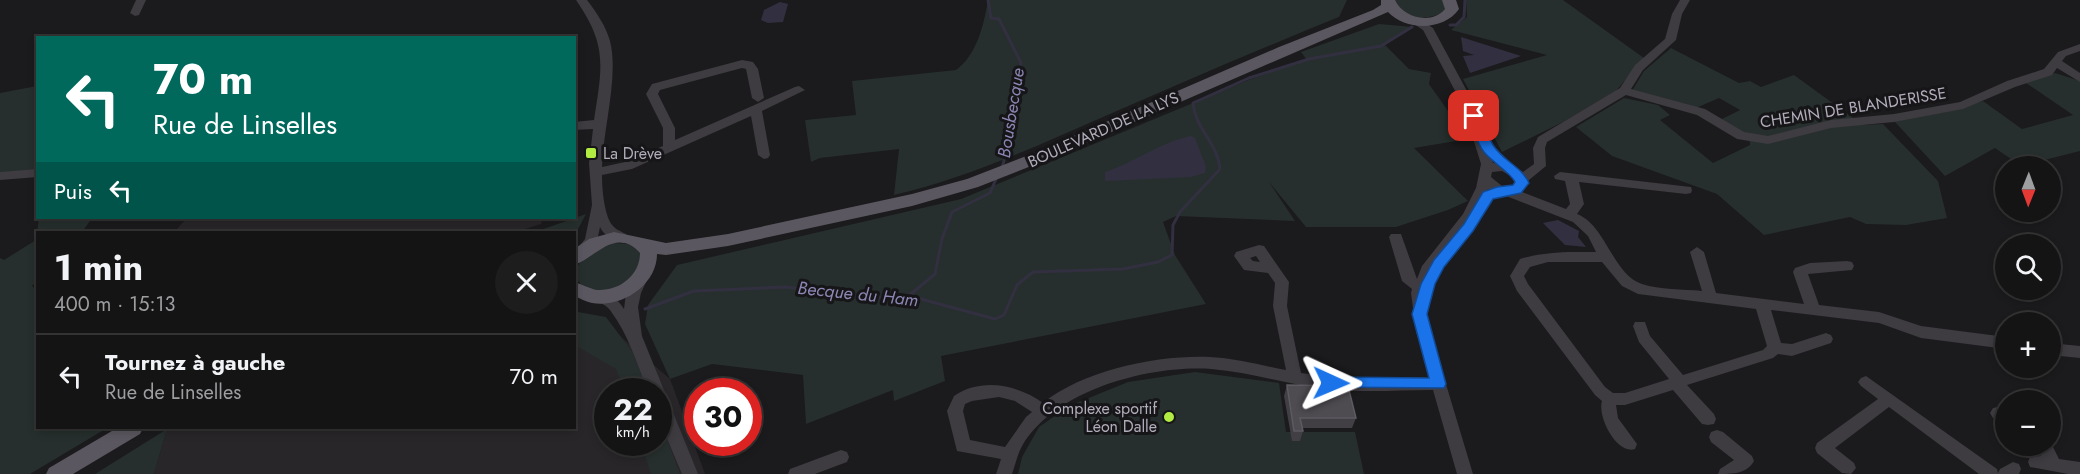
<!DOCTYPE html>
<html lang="fr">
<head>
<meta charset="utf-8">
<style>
	:root { --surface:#141415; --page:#1d1d1e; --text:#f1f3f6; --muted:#9d9ea0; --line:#333334 }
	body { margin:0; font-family:Jost,sans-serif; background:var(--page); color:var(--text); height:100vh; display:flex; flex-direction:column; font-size:22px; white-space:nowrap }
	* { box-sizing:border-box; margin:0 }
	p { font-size:20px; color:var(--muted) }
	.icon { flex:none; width:33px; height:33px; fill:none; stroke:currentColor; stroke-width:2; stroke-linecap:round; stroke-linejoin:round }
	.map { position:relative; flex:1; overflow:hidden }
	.drawer { position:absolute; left:36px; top:231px; width:540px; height:198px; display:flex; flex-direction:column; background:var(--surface); border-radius:0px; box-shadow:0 3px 9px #0003,0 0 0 2px var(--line) }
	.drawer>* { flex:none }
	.guide { position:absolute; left:36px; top:36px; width:540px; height:183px; border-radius:0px; box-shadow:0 3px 9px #0003,0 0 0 2px var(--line); background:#00695c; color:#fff; overflow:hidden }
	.needle { width:39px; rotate:181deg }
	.controls { position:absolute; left:1995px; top:156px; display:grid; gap:12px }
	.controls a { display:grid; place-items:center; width:66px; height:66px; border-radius:50%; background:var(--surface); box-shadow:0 3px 9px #0003,0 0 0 2px var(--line); font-size:30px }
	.speed { position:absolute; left:594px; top:378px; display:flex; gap:12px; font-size:30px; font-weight:700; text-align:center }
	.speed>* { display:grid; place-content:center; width:78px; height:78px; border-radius:50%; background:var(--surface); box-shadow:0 3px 9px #0003,0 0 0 2px var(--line); line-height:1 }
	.speed small { font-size:15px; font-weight:400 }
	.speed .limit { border:9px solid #d22; background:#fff; color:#111 }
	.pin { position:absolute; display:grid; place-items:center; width:51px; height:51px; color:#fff; margin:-26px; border-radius:12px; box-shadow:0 3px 9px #0006 }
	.me { position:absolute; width:66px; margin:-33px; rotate:91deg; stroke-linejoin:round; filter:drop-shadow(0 0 4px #0008) }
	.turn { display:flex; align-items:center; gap:21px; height:126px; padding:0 18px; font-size:27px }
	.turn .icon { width:78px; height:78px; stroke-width:2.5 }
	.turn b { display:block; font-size:42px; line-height:51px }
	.then { display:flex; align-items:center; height:57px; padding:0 18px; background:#0003; gap:12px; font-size:22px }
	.round { display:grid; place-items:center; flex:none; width:63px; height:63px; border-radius:32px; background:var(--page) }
	.headline { display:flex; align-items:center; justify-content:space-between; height:102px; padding:0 18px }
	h1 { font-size:36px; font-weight:700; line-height:45px }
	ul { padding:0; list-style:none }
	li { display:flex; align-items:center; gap:18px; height:84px; padding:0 18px; border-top:2px solid var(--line) }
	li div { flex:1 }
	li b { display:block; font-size:22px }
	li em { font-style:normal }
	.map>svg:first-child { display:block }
	.built { fill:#282629; fill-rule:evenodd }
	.green { fill:#262f2d }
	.water { fill:#323040 }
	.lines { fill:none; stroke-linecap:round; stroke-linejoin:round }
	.stream { stroke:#323040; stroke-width:3 }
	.minor { fill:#3e3b41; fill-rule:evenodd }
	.major { fill:#5b5760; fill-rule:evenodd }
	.wall { fill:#413f44 }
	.building { fill:#4e4b51; stroke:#5d5a61; stroke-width:1.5 }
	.route { fill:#1a73e8; stroke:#114b97; stroke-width:1.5 }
	.poi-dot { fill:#b2ec42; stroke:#161517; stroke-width:2 }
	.labels { text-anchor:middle; stroke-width:6; stroke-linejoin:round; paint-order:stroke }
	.street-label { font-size:16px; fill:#b2adbb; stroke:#161517 }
	.poi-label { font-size:16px; fill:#b2adbb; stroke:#161517; text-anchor:start }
	.water-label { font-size:18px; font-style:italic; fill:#8c86b4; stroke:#161517 }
</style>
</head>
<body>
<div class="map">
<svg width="2080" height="474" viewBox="0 0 2080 474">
	<rect width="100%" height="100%" fill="#1b1a1c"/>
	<g class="built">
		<polygon points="187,218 543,218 541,224 515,232 162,232 175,231"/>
		<path d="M 575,313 L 599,318 L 670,379 L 705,474 L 154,474 L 167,429 L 171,428 L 574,428 ZM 608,392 L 658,392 L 658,442 L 608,442 Z"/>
	</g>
	<g class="green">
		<path d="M 988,0 L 1347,0 L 1339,17 C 1260,49 1181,83 1103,117 C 1035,147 967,178 894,195 L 899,149 L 820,158 L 811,162 L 805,120 L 856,115 L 852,81 L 956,70 C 977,55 984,24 988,0 Z"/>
		<path d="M 1393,0 L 1445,0 L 1445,12 C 1423,21 1408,21 1393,0 Z"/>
		<polygon points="1466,0 1563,0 1644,58 1616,91 1565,121 1502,152 1463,79 1547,55 1451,30 1467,17"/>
		<polygon points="1379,24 1413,27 1385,45 1409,69 1431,73 1429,84 1468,139 1414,148 1468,201 1448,210 1396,227 1306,227 1269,182 1295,221 1176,216 1163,222 1175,255 1206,304 941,356 945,381 894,401 893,390 806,424 803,375 712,364 670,379 645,324 648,305 677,265 961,199 1251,79 1307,60 1301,52"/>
		<polygon points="1671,48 1739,83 1750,81 1761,87 1794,75 1863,125 1883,124 1938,181 1947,218 1906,225 1866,224 1850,217 1764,235 1717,194 1612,156 1576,127 1624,98 1658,105 1670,115 1660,120 1713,163 1750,145 1749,135 1718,121 1740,110 1719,98 1696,108 1632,91 1644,71"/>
		<polygon points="2055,73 2080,81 2080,151 2021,166 1995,148 1945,176 1894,121 1983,101 2022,129 2073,115 2023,81"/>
		<polygon points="37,86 37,171 0,173 0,93"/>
		<polygon points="586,214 575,235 574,232 535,232"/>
		<polygon points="39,218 92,218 82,232 38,232 37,284 32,285 38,295 38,428 107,428 30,474 0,474 0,258 4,260 36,240"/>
		<path d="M 614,243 L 630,244 L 643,254 L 632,282 L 602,292 L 583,287 L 575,277 C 576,255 597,251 614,243 Z"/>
		<polygon points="578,312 606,317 633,353 648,391 625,391 616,369 575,345 575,314"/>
		<polygon points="1195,372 1279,383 1286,432 1355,432 1364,474 1018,474 1022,457 1039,427 1069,406 1128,382"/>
		<polygon points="659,418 680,474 651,474 641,443 658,442"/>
		<polygon points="167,429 154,474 95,474"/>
	</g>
	<g class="water">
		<polygon points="780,2 788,4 783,22 768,23 761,20 764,10"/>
		<polygon points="1461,37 1521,56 1470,73 1463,56 1474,55 1463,51"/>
		<path d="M 1191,136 L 1195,138 L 1206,167 L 1205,173 L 1191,177 L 1105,181 L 1105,172 C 1134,163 1160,142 1191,136 Z"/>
		<polygon points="1558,220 1579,231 1578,237 1586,247 1565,245 1543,223"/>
	</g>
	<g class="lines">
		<g class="stream">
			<path d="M 988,0 L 991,18 L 999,19 L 1021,63 C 1014,85 1008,106 1006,129 C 1004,143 1008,153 1002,167"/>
			<polyline points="1450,25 1456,25 1464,17 1465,0"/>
			<polyline points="906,298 935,274 942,239 952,212 990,193 996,179"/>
			<path d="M 645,309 L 694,291 L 786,287 L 868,297 L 917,298 L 995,319 L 1004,315 L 1017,285 L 1033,272 L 1123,269 L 1158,262 L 1172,255 L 1173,225 L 1180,212 L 1220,169 C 1218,143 1195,129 1193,103 L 1249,78 L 1309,59 L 1381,46 L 1412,27"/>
		</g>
		<g class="minor">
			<polygon points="136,0 146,0 139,15 135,16 130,13"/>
			<path d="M 576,0 L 587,0 C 596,12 606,26 610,41 C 619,76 603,129 602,167 L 625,162 L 663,146 L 663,128 L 646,94 L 652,84 L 742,60 L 753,62 L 758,69 L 764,98 L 758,102 L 752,98 L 746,69 L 742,68 L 660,90 L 658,94 L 675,128 L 675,140 L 795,87 L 799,86 L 805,90 L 762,111 L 770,155 L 768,158 L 764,159 L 758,155 L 751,116 L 632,169 L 602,175 C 602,188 604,218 614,227 C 619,232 626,232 630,238 L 623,243 C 614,240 604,236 600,227 C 598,238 595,251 583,255 L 576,250 L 585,239 L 592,205 L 589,163 L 593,129 L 574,130 L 574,122 L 594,120 C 602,67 608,46 576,0 Z"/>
			<path d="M 1680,0 L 1690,0 L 1682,14 L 1676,40 L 1643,70 L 1631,89 L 1705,109 L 1744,132 L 1768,136 L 1831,120 L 1894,114 L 1960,102 L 2007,81 L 2044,69 L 2058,52 L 2080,44 L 2080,51 L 2066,56 L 2062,61 L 2080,73 L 2080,82 L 2057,68 L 2052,75 L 2015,87 L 1963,109 L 1894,122 L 1831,128 L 1768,144 L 1737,139 L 1697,115 L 1626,95 L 1547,142 L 1545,148 L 1546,166 L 1529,180 L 1522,192 L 1566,209 L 1570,204 L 1565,181 L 1555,179 L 1554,176 L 1560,172 L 1691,187 L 1692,190 L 1691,193 L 1686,194 L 1579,182 L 1584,204 L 1577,214 C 1606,225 1613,275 1642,284 C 1660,290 1683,289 1702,291 L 1690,252 L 1697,247 L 1704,252 L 1716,293 L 1804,304 L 1793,272 L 1795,268 L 1810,263 L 1847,261 L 1852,262 L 1854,266 L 1852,270 L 1808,274 L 1819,305 L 1879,312 L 1921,326 L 2006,337 L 2006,349 L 1921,338 L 1879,323 L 1771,310 L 1781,343 L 1792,344 L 1826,333 L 1831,335 L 1833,339 L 1831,343 L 1792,356 L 1778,354 L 1773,358 L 1687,385 L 1714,414 L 1716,419 L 1714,424 L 1708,425 L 1702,424 L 1673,390 L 1625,405 L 1616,405 L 1618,418 L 1637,444 L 1635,449 C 1617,455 1597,417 1602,401 L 1595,395 L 1517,291 L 1510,276 L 1520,259 C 1547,251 1569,252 1596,252 L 1588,236 L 1573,222 L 1488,189 L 1473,219 L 1433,272 L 1428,285 L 1433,290 L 1431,294 L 1425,295 L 1430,331 L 1473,474 L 1457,474 L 1433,390 C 1398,390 1363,393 1328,389 C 1288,385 1250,372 1211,369 C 1149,365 1053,390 1021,448 C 1017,456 1015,466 1012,474 L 996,474 L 1001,459 L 957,451 L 947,411 L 954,396 C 982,377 1018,385 1043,403 C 1084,370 1157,355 1209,357 C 1235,358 1260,365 1286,370 L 1273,306 L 1275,283 L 1268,273 L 1244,270 L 1234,256 L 1236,252 L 1259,245 L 1264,246 L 1289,282 L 1287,306 L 1301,373 L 1343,378 L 1429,378 L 1416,331 L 1411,293 L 1412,289 L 1402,281 L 1389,237 L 1391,234 L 1401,234 L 1417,279 L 1422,266 L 1463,214 L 1476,188 L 1481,164 L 1463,106 L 1423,30 L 1408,20 L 1410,18 L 1418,18 L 1433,28 L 1475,106 L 1493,163 L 1512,164 L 1523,172 L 1534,164 L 1533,148 L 1538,137 L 1620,88 L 1635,65 L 1665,39 L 1672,14 ZM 1502,171 L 1514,178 L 1515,185 L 1502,186 L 1491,177 L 1492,172 ZM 1256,256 L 1260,262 L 1253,261 L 1250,258 ZM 1548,262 L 1602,262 L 1622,286 L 1638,294 L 1756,309 L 1767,346 L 1763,350 L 1683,375 L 1650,336 L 1645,322 L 1635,322 L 1633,326 L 1639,342 L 1669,379 L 1625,393 L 1613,393 L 1605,387 L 1528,284 L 1524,276 L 1530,267 ZM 999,397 L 1015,401 L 1032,412 L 1026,417 L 1005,447 L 970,440 L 963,411 L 965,404 L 972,401 Z"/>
			<polygon points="38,169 38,177 0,180 0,172"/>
			<path d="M 640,275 L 645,276 L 647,280 L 641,293 L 638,307 L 642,336 L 698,474 L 682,474 L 658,417 L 658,392 L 648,392 C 637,363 628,334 610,310 C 605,303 595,303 591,296 L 593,292 C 606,289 618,299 624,309 L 626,293 L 635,276 Z"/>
			<polygon points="2050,343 2080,346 2080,358 2050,355"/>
			<polygon points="1866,376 1997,469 1998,473 2000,469 2013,462 2019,464 2021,469 2019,474 1979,474 1889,407 1835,448 1854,463 1856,468 1851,474 1842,473 1817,453 1815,448 1817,443 1878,399 1861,386 1858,382 1861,378"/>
			<polygon points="1998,407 2006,408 2006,420 1993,418 1990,413 1993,408"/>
			<path d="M 1717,430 L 1723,432 L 1752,456 L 1754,461 C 1747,474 1732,474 1718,474 L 1720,469 L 1734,460 L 1711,442 L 1709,437 L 1711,432 Z"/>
			<polygon points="2050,441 2059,459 2080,462 2080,474 2068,474 2030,467 2028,462 2030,457 2041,456 2037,446 2050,446"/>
			<polygon points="841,450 847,452 849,457 847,462 815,474 788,474 790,469"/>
		</g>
		<g class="major">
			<path d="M 1381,0 L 1395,0 C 1403,18 1432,25 1445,9 L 1442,0 L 1456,0 L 1459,9 C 1444,31 1406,31 1388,12 L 1049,159 L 978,187 L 912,206 L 728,246 L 666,255 L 657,254 C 657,285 622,308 592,303 C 586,302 580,298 574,296 L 574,282 C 582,284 590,289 597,290 C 620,291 640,275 640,253 C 616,226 594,259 574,265 L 574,249 L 589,239 L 614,232 L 666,243 L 728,234 L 912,194 L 967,179 L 1039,151 L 1279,47 L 1373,10 L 1381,5 Z"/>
			<polygon points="117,428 143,428 140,434 73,474 46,474 49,468"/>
		</g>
	</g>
	<polygon class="wall" points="1287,385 1356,418 1352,428 1302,428 1303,431 1300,441 1292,441 1284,396"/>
	<polygon class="building" points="1287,385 1348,386 1356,418 1300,418 1303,431 1294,431"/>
	<path class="route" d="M 1474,112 C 1485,116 1487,135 1493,145 C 1503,161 1521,166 1529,183 L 1521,193 L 1493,199 L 1473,231 L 1444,267 L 1435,284 L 1427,314 L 1446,384 L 1444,388 L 1326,387 L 1323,383 L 1326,379 L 1331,377 L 1429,378 L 1412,314 L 1421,284 L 1434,260 L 1464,224 L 1483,192 L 1497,187 L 1513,185 L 1515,182 C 1511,173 1492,162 1484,152 C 1476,142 1473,127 1468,116 Z"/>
	<g class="poi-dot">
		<rect x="585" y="147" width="12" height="12" rx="3"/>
		<circle cx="1169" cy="417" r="6"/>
	</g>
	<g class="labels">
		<g class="street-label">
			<text transform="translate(1853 107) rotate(-9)" y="6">CHEMIN DE BLANDERISSE</text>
			<text transform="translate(1103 129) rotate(-24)" y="6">BOULEVARD DE LA LYS</text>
		</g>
		<g class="poi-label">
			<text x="603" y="159">La Drève</text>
			<text x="1157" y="414" text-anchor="end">Complexe sportif<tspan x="1157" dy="18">Léon Dalle</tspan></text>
		</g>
		<g class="water-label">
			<text transform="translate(1011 113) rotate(-81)" y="6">Bousbecque</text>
			<text transform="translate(858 294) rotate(6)" y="6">Becque du Ham</text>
		</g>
	</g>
</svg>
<div class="controls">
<a><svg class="needle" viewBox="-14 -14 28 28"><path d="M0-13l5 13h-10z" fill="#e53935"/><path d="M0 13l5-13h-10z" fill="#9d9ea0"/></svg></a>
<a><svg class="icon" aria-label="search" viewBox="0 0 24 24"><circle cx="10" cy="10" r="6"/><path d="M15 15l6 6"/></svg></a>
<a>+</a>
<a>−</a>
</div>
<div class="speed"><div>22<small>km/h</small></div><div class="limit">30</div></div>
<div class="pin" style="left:1474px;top:116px;background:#d93025"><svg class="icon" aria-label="arrive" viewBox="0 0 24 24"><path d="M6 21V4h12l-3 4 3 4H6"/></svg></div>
<svg class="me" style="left:1331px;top:383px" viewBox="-20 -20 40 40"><path d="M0-17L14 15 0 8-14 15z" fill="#1a73e8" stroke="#fff" stroke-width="4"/></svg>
<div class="guide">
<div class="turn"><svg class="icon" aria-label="left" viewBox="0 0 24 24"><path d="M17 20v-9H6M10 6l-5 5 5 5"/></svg><div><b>70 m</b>Rue de Linselles</div></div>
<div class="then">Puis<svg class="icon" aria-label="left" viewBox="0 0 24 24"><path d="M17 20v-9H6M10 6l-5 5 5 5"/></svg></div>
</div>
<section class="drawer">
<div class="headline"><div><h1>1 min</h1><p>400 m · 15:13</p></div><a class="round"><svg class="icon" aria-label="close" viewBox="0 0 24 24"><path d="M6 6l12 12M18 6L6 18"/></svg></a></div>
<ul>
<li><svg class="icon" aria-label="left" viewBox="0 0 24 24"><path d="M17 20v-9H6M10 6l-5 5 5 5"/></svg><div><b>Tournez à gauche</b><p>Rue de Linselles</p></div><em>70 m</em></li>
</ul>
</section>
</div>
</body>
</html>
